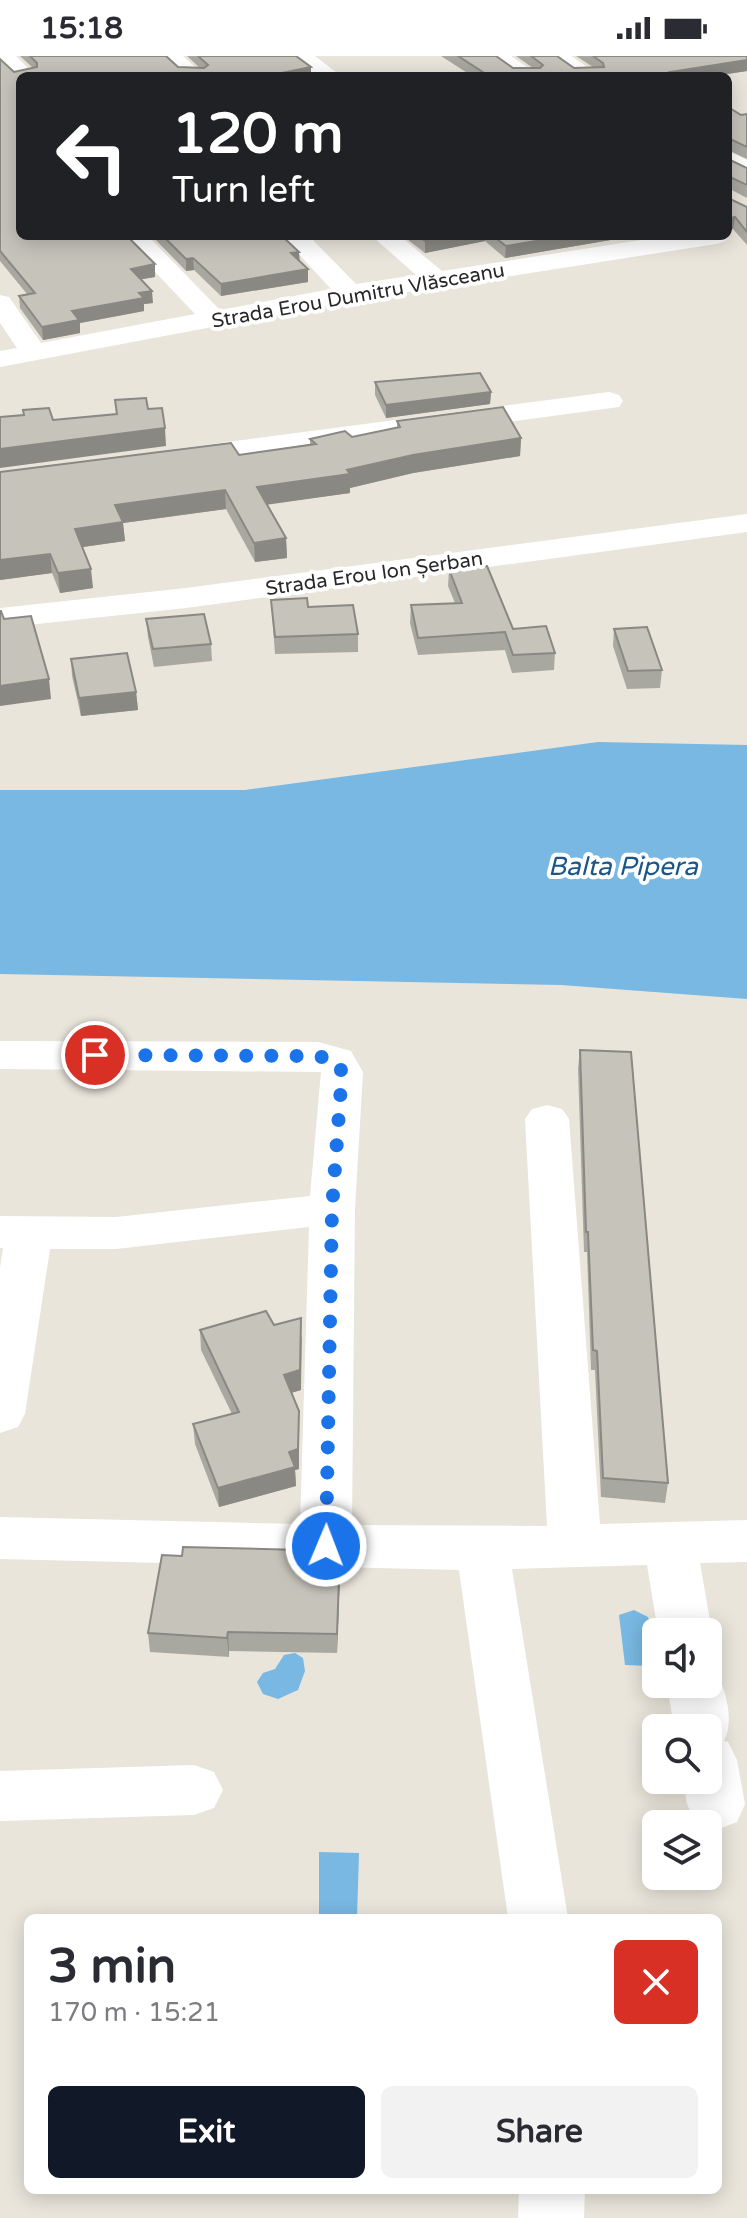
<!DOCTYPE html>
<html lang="en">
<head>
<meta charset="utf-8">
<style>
	:root { --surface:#fff; --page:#f2f2f3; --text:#2b2b33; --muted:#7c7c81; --accent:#111827 }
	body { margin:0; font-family:"Varela Round",sans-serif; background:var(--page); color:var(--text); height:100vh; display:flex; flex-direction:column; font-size:30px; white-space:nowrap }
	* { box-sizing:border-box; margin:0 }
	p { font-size:26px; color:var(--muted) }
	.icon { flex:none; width:44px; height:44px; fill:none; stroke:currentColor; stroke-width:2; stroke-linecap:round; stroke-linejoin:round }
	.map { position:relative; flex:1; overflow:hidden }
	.drawer { position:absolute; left:24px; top:1858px; width:698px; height:280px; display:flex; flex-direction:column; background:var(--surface); border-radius:12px; box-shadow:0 4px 20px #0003 }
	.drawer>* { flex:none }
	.guide { position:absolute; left:16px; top:16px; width:716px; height:168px; border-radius:12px; box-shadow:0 4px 20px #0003; background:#202124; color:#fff; overflow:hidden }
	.buttons { position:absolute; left:642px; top:1562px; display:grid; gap:16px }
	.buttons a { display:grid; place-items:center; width:80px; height:80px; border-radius:12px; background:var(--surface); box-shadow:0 4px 20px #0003; font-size:40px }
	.pin { position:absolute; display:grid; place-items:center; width:68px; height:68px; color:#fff; margin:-34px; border:4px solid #fff; border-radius:50%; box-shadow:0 2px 8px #0007 }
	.me { position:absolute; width:88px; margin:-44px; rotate:1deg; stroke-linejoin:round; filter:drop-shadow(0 0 6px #0008) }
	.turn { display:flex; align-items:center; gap:28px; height:168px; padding:0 24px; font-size:36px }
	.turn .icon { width:104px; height:104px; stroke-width:2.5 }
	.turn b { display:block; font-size:56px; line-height:68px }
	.round { display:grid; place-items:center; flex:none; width:84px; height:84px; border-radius:12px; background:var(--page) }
	.overview { display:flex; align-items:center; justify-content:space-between; height:136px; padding:0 24px }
	h1 { font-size:48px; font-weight:700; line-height:60px }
	.primary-button { display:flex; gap:16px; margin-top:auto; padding:16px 24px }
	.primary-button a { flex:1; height:92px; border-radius:12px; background:var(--accent); color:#fff; font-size:32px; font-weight:700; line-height:92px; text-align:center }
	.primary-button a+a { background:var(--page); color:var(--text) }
	.status { display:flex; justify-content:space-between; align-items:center; height:56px; padding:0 40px; background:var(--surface); direction:ltr }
	.status svg { height:22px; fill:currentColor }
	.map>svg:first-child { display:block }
	.water { fill:#78b8e2 }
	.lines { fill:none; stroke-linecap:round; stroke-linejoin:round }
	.minor { fill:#fff; fill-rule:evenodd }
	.wall { fill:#a9a8a0 }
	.shaded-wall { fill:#8a8882 }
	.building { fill:#c5c3ba; stroke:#8a8882; stroke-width:2 }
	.route { stroke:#1a73e8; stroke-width:14; stroke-dasharray:0 25.2 }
	.labels { text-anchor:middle; stroke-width:8; stroke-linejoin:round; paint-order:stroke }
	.far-street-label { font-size:20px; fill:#282828; stroke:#fff }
	.water-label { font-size:26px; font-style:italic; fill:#1a568a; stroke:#fff }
</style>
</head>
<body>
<div class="status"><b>15:18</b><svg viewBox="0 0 49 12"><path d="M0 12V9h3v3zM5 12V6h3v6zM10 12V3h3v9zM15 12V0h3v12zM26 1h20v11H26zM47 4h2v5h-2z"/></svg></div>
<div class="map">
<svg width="747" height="2162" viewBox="0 0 747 2162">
	<rect width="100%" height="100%" fill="#e9e5db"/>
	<g class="water">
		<polygon points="598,686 747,689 747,943 561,929 0,918 0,734 245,734"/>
		<path d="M 634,1554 L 648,1561 C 654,1579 660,1593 650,1610 L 625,1609 L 619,1559 Z"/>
		<polygon points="295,1597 303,1602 305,1615 298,1634 278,1643 263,1638 257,1626 263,1617 275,1613 284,1599"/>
		<polygon points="319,1796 359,1797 357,1862 319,1862"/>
	</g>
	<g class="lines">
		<g class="minor">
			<polygon points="0,0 16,0 36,20 20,20 20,25 17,25 0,9"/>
			<polygon points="159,0 183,0 205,20 181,20"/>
			<polygon points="290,0 315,0 341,20 316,20"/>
			<polygon points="485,0 511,0 540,20 514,20"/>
			<polygon points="545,0 571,0 601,20 575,20"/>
			<polygon points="728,95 747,104 747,121 728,112"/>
			<polygon points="121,180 148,180 220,254 331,233 282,180 309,180 356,228 416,219 372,180 400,180 442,215 667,180 729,180 725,185 716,188 350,245 0,311 0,295 17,292 0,267 0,239 9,241 41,287 195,258"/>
			<polygon points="609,336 619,339 623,345 619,351 175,411 164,408 160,402 164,396 175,393"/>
			<polygon points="747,458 747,476 186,552 0,572 0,552 186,532"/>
			<polygon points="0,985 318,986 351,995 363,1016 355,1153 352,1469 547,1470 525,1063 532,1053 547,1049 562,1053 569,1063 600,1468 747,1464 747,1506 700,1507 712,1576 708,1584 708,1576 658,1576 647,1509 512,1513 568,1862 508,1862 459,1514 0,1503 0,1461 300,1468 309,1171 116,1193 50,1193 25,1358 18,1371 0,1377 0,1212 3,1192 0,1192 0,1160 116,1161 310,1140 321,1016 0,1013"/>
			<path d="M 708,1609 L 715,1611 C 725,1633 735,1663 724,1685 L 728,1686 L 737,1704 L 745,1748 L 737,1766 L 716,1774 L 708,1768 L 695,1766 L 687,1748 L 683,1724 L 708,1724 L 708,1672 L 674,1672 L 667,1628 L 708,1628 Z"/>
			<polygon points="194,1709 214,1716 223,1734 214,1752 194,1759 0,1765 0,1715"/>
			<polygon points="519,2134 585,2134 584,2162 518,2162"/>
		</g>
	</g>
	<g class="wall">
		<polygon points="20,0 166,0 178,11 200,12 187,0 296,0 311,11 311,20 20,20 20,180 155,208 155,221 141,223 153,247 144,248 144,255 80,267 80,277 43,284 20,252 19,240 27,238 0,205 0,3 14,16 33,12"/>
		<polygon points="441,0 496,0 513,12 533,12 516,0 557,0 574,12 593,11 576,0 747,0 747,15 714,20 472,20"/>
		<polygon points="728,51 741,59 747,58 747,103 728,94"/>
		<polygon points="728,103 747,112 747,142 728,132"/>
		<polygon points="728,142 747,151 747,189 733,173 728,174"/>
		<polygon points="152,180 282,180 300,205 308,226 221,240 194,214 186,215"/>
		<polygon points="403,180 634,180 505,202 485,185 425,197"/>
		<polygon points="375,326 491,336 490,348 386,362 375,339"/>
		<polygon points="397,365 521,382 520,400 413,417 350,432 350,437 267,448 286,482 287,502 255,506 226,453 123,467 125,485 82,491 93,532 60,537 52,517 0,524 0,416 239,399 310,388 310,383 352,381 397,372"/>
		<polygon points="449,513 513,573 555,597 554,614 512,617 505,594 418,599 410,567 411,549 455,547 448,530"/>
		<polygon points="271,544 308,551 358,578 358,596 275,598"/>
		<polygon points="146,563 211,588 212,605 154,611 148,581"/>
		<polygon points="614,573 662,614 660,632 627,633 613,590"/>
		<polygon points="71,603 136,636 138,654 81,660 72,620"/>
		<polygon points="580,994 668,1427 665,1447 601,1441 595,1314 591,1314 587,1196 584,1196 578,1013"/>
		<polygon points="274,1269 302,1281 301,1334 291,1337 299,1355 299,1413 295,1414 296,1430 219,1451 195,1388 193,1368 232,1358 201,1294 200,1274"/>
		<polygon points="340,1514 337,1597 229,1595 229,1601 150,1596 148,1577"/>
	</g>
	<g class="shaded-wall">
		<polygon points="747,4 747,15 714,20 669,20 670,16"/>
		<polygon points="311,11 311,20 267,20"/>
		<polygon points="735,161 733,173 728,174 728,163"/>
		<polygon points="450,180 485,180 485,185 425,197 425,185"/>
		<polygon points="565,180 634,180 505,202 506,190"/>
		<polygon points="299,196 300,208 291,197"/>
		<polygon points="193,202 194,214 186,215 186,203"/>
		<polygon points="155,208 155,221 132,225 131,213"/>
		<polygon points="308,213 308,226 221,240 221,228"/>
		<polygon points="152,235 153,247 144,248 144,255 80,267 80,277 43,284 42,271 72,255 139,237"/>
		<polygon points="491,336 490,348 386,362 386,349"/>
		<polygon points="165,372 166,390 0,412 0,393"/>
		<polygon points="521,382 520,400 413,417 350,432 350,437 258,450 257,431 413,399"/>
		<polygon points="225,434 226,453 123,467 125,485 76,492 75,473 115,449"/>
		<polygon points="286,482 287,502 255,506 254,487"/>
		<polygon points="50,498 52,517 0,524 0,504"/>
		<polygon points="91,513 93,532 60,537 58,517"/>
		<polygon points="49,623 51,643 0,650 0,630"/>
		<polygon points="136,636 138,654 81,660 79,642"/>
		<polygon points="301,1262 301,1334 284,1339 284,1319"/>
		<polygon points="299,1355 299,1413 295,1414 296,1430 219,1451 218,1432 289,1396"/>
		<polygon points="340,1495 340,1514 337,1597 337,1578"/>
		<polygon points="228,1576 229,1595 229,1601 227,1582"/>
	</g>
	<g class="building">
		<polygon points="30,0 166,0 178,11 204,12 208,9 198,0 296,0 311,11 267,20 20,20 20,180 127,180 155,208 131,213 152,235 139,237 144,242 72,255 79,264 42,271 19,240 35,237 0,195 0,3 14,16 37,11 37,7"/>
		<polygon points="458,0 496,0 513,12 540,12 543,9 531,0 557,0 574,12 604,11 603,7 593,0 747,0 747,4 670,16 676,20 489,20"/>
		<polygon points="728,51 741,59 747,58 747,91 728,82"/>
		<polygon points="728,103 747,112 747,129 728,120 728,124"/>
		<polygon points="728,142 747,151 747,176 735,161 728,163"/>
		<polygon points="163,180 282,180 299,196 291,197 308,213 221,228 193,202 186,203"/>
		<polygon points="419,180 450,180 425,185"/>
		<polygon points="493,180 565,180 506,190"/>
		<polygon points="480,317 491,336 386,349 375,326"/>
		<polygon points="146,342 148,353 162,352 165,372 0,393 0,361 24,359 23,354 49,352 53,364 117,358 115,344"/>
		<polygon points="503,351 521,382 413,399 347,414 350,418 257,431 286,482 254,487 225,434 115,449 123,466 75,473 91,513 58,517 50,498 0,504 0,416 231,387 239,399 316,388 310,383 345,375 352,381 400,371 397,365"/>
		<polygon points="487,510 513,573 546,570 555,597 513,599 505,576 418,582 411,549 462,547 449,513"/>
		<polygon points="307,542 308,551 353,549 358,578 275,581 271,544"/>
		<polygon points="0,555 1,555 4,563 31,560 49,623 0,630"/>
		<polygon points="204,558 211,588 153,593 146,563"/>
		<polygon points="647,571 662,614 628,615 614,573"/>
		<polygon points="127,597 136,636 79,642 71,603"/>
		<polygon points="580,994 631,996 668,1427 603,1422 597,1295 593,1294 588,1176 586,1176"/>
		<polygon points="266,1255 274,1269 301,1262 300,1314 284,1319 299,1355 298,1393 289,1396 295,1411 218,1432 193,1368 239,1356 200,1274"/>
		<polygon points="183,1491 340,1495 337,1578 228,1576 227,1582 148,1577 162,1499 182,1500"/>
	</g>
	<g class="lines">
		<polyline class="route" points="95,999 318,1000 336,1005 342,1016 332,1153 326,1490"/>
	</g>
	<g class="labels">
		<g class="far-street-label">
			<text transform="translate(358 239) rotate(-10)" y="7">Strada Erou Dumitru Vlăsceanu</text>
			<text transform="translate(374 517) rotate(-8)" y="7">Strada Erou Ion Șerban</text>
		</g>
		<g class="water-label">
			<text x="623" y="819">Balta Pipera</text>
		</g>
	</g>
</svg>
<div class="buttons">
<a><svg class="icon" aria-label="sound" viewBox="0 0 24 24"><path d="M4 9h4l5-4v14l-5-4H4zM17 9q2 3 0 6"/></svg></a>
<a><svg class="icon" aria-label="search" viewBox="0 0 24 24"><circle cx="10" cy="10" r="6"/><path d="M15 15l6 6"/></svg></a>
<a><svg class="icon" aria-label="layers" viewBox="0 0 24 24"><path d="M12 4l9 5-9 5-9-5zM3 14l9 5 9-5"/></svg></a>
</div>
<div class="pin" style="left:95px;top:999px;background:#d93025"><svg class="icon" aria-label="arrive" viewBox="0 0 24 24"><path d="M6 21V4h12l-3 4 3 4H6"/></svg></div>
<svg class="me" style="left:326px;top:1490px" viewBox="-20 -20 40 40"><circle r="17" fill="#1a73e8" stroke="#fff" stroke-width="3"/><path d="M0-11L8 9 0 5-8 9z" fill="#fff"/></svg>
<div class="guide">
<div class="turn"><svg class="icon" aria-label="left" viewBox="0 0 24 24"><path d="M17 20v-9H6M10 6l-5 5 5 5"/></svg><div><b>120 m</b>Turn left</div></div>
</div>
<section class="drawer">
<div class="overview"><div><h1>3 min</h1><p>170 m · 15:21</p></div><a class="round" style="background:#d93025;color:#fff"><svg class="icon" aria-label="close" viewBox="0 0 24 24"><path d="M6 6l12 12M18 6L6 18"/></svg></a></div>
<div class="primary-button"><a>Exit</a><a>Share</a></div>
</section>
</div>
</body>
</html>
